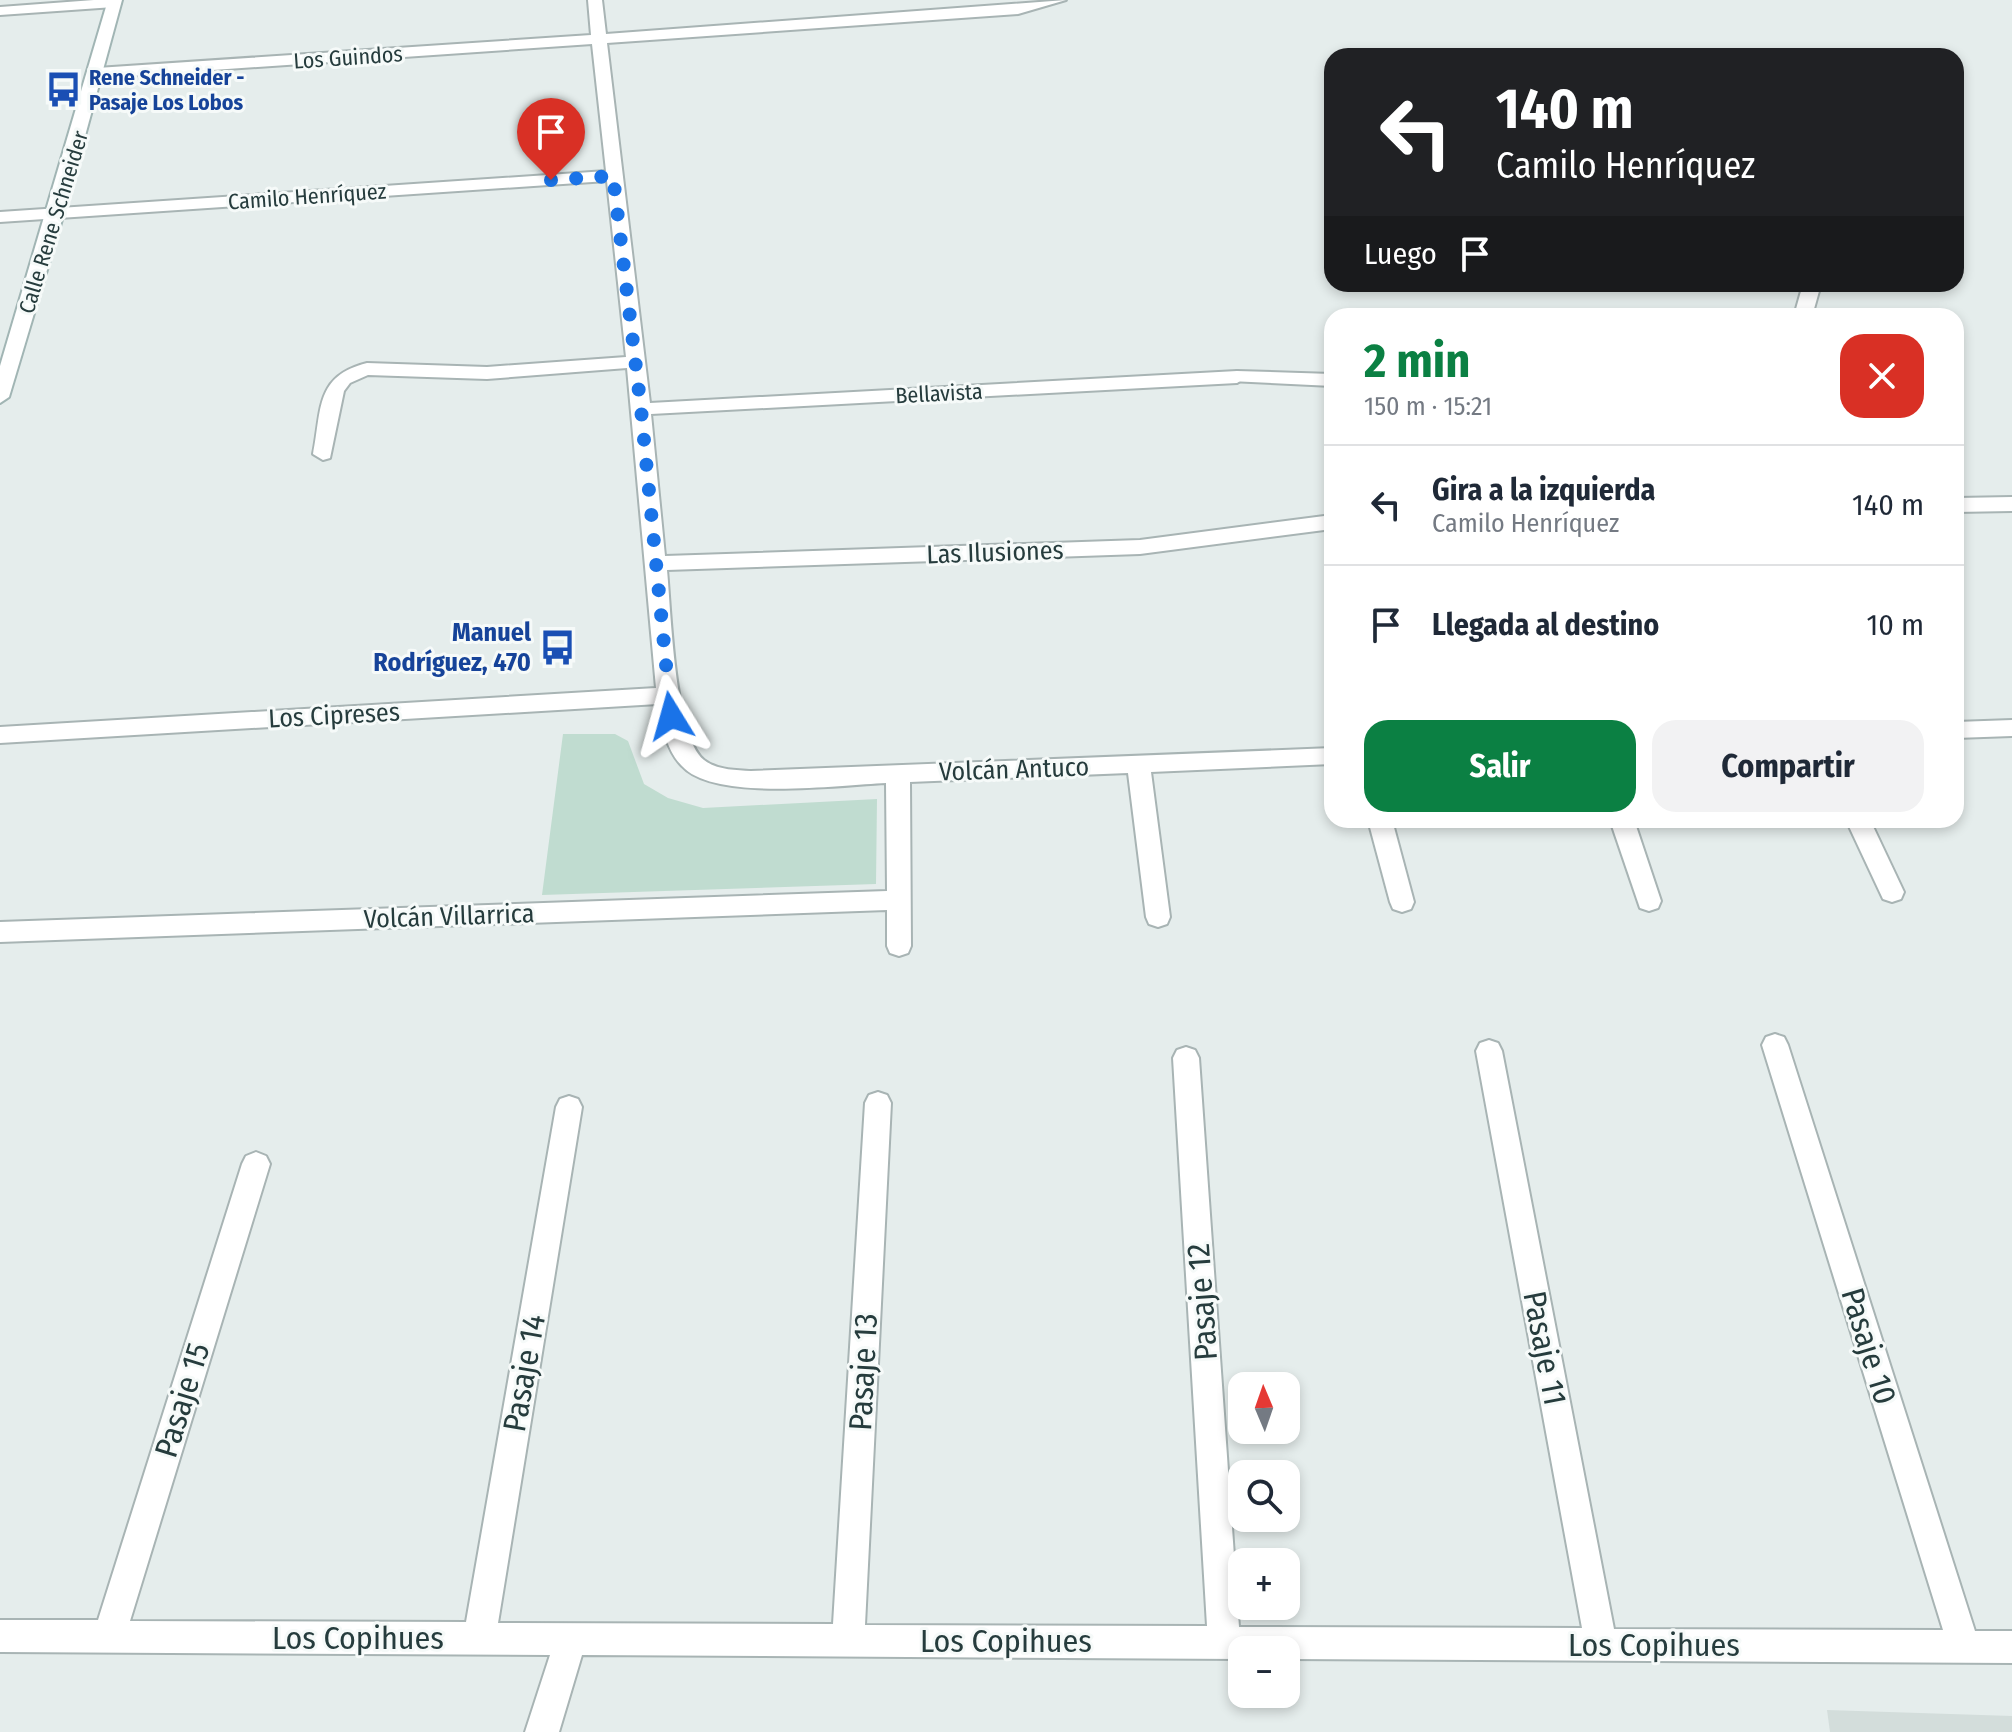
<!DOCTYPE html>
<html lang="es">
<head>
<meta charset="utf-8">
<style>
	:root { --surface:#fff; --page:#f2f2f3; --text:#1f2937; --muted:#747a83; --line:#e0e1e3; --accent:#0b8043 }
	body { margin:0; font-family:"Fira Sans Condensed",sans-serif; background:var(--page); color:var(--text); height:100vh; display:flex; flex-direction:column; font-size:30px; white-space:nowrap }
	* { box-sizing:border-box; margin:0 }
	p { font-size:26px; color:var(--muted) }
	.icon { flex:none; width:44px; height:44px; fill:none; stroke:currentColor; stroke-width:2; stroke-linecap:round; stroke-linejoin:round }
	.map { position:relative; flex:1; overflow:hidden }
	.side { position:absolute; left:1324px; top:308px; width:640px; height:520px; display:flex; flex-direction:column; background:var(--surface); border-radius:24px; box-shadow:0 4px 12px #0003 }
	.side>* { flex:none }
	.hud { position:absolute; left:1324px; top:48px; width:640px; height:244px; border-radius:24px; box-shadow:0 4px 12px #0003; background:#202124; color:#fff; overflow:hidden }
	.needle { width:52px; rotate:358deg }
	.controls { position:absolute; left:1228px; top:1372px; display:grid; gap:16px }
	.controls a { display:grid; place-items:center; width:72px; height:72px; border-radius:16px; background:var(--surface); box-shadow:0 4px 12px #0003; font-size:40px }
	.pin { position:absolute; display:grid; place-items:center; width:68px; height:68px; color:#fff; margin:-82px -34px; border-radius:50% 50% 50% 0; rotate:-45deg; box-shadow:0 0 8px #0007 }
	.pin .icon { rotate:45deg }
	.me { position:absolute; width:88px; margin:-44px; rotate:352deg; stroke-linejoin:round; filter:drop-shadow(0 0 6px #0008) }
	.turn { display:flex; align-items:center; gap:28px; height:168px; padding:0 40px; font-size:36px }
	.turn .icon { width:104px; height:104px; stroke-width:2.5 }
	.turn b { display:block; font-size:56px; line-height:68px }
	.then { display:flex; align-items:center; height:76px; padding:0 40px; background:#0003; gap:16px; font-size:30px }
	.round { display:grid; place-items:center; flex:none; width:84px; height:84px; border-radius:24px; background:var(--page) }
	.overview { display:flex; align-items:center; justify-content:space-between; height:136px; padding:0 40px }
	h1 { font-size:48px; font-weight:700; line-height:60px; color:var(--accent) }
	.cta { display:flex; gap:16px; margin-top:auto; padding:16px 40px }
	.cta a { flex:1; height:92px; border-radius:24px; background:var(--accent); color:#fff; font-size:32px; font-weight:700; line-height:92px; text-align:center }
	.cta a+a { background:var(--page); color:var(--text) }
	ul { padding:0; list-style:none }
	li { display:flex; align-items:center; gap:24px; height:120px; padding:0 40px; border-top:2px solid var(--line) }
	li div { flex:1 }
	li b { display:block; font-size:30px }
	li em { font-style:normal }
	.map>svg:first-child { display:block }
	.built { fill:#d3dddb }
	.green { fill:#c0dcd0 }
	.lines { fill:none; stroke-linecap:round; stroke-linejoin:round }
	.lane-casing { stroke:#a8b4b4; stroke-width:4 }
	.street-casing { stroke:#a8b4b4; stroke-width:4 }
	.secondary-casing { stroke:#a1b5b4; stroke-width:4 }
	.lane { fill:#fff; fill-rule:evenodd }
	.street { fill:#fff; fill-rule:evenodd }
	.secondary { fill:#fff; fill-rule:evenodd }
	.route { stroke:#1a73e8; stroke-width:14; stroke-dasharray:0 25.2 }
	.labels { text-anchor:middle; stroke-width:6; stroke-linejoin:round; paint-order:stroke }
	.far-street-label { font-size:22px; fill:#263c3d; stroke:#f6faf9 }
	.far-transit-label { font-size:22px; font-weight:bold; fill:#164399; stroke:#f6faf9; text-anchor:start }
	.street-label { font-size:26px; fill:#263c3d; stroke:#f6faf9 }
	.transit-label { font-size:26px; font-weight:bold; fill:#164399; stroke:#f6faf9; text-anchor:end }
	.near-street-label { font-size:32px; fill:#263c3d; stroke:#f6faf9 }
</style>
</head>
<body>
<div class="map">
<svg width="2012" height="1732" viewBox="0 0 2012 1732">
	<rect width="100%" height="100%" fill="#e5edec"/>
	<polygon class="built" points="1827,1710 2012,1716 2012,1732 1830,1732"/>
	<polygon class="green" points="563,734 615,734 628,741 644,784 668,798 703,808 877,799 876,884 542,895"/>
	<g class="lines">
		<defs>
			<g id="lane">
				<polygon points="1803,284 1821,284 1812,316 1794,316"/>
				<polygon points="1237,371 1332,374 1332,386 1230,381 1228,377"/>
			</g>
			<g id="street">
				<polygon points="94,0 119,0 121,3 114,7 0,15 0,7"/>
				<path d="M 588,0 L 602,0 L 606,34 L 1066,0 L 1018,14 L 607,43 L 650,403 L 1237,371 L 1246,377 L 1237,383 L 651,414 L 665,556 L 1140,540 L 1332,515 L 1332,529 L 1140,554 L 667,570 C 671,610 674,736 704,760 C 717,770 735,770 751,771 L 1332,748 L 1332,764 L 1151,772 L 1170,917 L 1167,924 L 1158,927 L 1149,924 L 1146,917 L 1128,773 L 910,782 L 911,946 L 908,953 L 899,956 L 890,953 L 887,946 L 887,910 L 0,942 L 0,922 L 887,891 L 886,783 C 839,785 714,802 682,766 C 666,750 662,725 658,704 L 0,743 L 0,727 L 656,688 L 627,368 L 487,379 L 368,375 L 350,383 L 344,391 L 330,458 L 323,460 L 313,454 C 322,409 315,376 367,363 L 487,367 L 626,357 L 607,181 L 0,222 L 0,212 L 606,171 L 592,44 L 97,78 L 89,73 L 97,68 L 591,35 Z"/>
				<polygon points="2012,497 2012,511 1956,512 1956,498"/>
				<polygon points="2012,720 2012,736 1956,738 1956,722"/>
				<polygon points="1368,820 1392,820 1414,902 1411,909 1402,912 1393,909 1390,902"/>
				<polygon points="1610,820 1634,820 1661,901 1658,908 1649,911 1640,908"/>
				<polygon points="1846,820 1870,820 1904,892 1901,899 1892,902 1883,899"/>
				<polygon points="1775,1034 1784,1037 1788,1045 1975,1631 2012,1631 2012,1663 1286,1659 1286,1650 1242,1650 1242,1659 582,1655 559,1732 525,1732 550,1655 0,1652 0,1620 98,1620 242,1164 246,1156 256,1152 266,1156 270,1164 130,1621 466,1622 556,1107 560,1099 569,1096 578,1099 582,1107 498,1623 833,1624 865,1103 869,1095 878,1092 887,1095 891,1103 865,1625 1207,1626 1173,1058 1177,1050 1186,1047 1195,1050 1199,1058 1239,1627 1582,1628 1476,1051 1480,1043 1489,1040 1498,1043 1502,1051 1614,1629 1943,1630 1762,1045 1766,1037"/>
			</g>
			<polygon id="secondary" points="108,0 122,0 64,213 9,397 0,403 0,366"/>
		</defs>
		<use href="#lane" class="lane-casing"/>
		<use href="#street" class="street-casing"/>
		<use href="#secondary" class="secondary-casing"/>
		<use href="#lane" class="lane"/>
		<use href="#street" class="street"/>
		<use href="#secondary" class="secondary"/>
	</g>
	<g class="lines">
		<polyline class="route" points="551,180 613,176 641,409 671,716"/>
	</g>
	<defs>
		<symbol id="bus-bare" viewBox="-9 -9 18 18"><path d="M-5-6H5V4H4V6H2V4H-2V6H-4V4H-5ZM-3.5-4V0h7V-4ZM-3.5 1.2v1.5H-2V1.2ZM2 1.2v1.5H3.5V1.2Z" fill="#1a4fb4" stroke="#f6faf9" stroke-width="2.5" paint-order="stroke"/></symbol>
	</defs>
	<g fill-rule="evenodd">
		<use href="#bus-bare" x="38" y="64" width="51" height="51"/>
		<use href="#bus-bare" x="532" y="622" width="51" height="51"/>
	</g>
	<g class="labels">
		<g class="far-street-label">
			<text transform="translate(348 57) rotate(-4)" y="8">Los Guindos</text>
			<text transform="translate(307 196) rotate(-4)" y="8">Camilo Henríquez</text>
			<text transform="translate(53 222) rotate(-73)" y="8">Calle Rene Schneider</text>
			<text transform="translate(939 393) rotate(-3)" y="8">Bellavista</text>
		</g>
		<g class="far-transit-label">
			<text x="89" y="85">Rene Schneider -<tspan x="89" dy="25">Pasaje Los Lobos</tspan></text>
		</g>
		<g class="street-label">
			<text transform="translate(995 552) rotate(-2)" y="9">Las Ilusiones</text>
			<text transform="translate(334 715) rotate(-3)" y="9">Los Cipreses</text>
			<text transform="translate(1014 769) rotate(-2)" y="9">Volcán Antuco</text>
			<text transform="translate(449 916) rotate(-2)" y="9">Volcán Villarrica</text>
		</g>
		<g class="transit-label">
			<text x="531" y="641">Manuel<tspan x="531" dy="30">Rodríguez, 470</tspan></text>
		</g>
		<g class="near-street-label">
			<text transform="translate(1202 1302) rotate(-94)" y="11">Pasaje 12</text>
			<text transform="translate(1869 1346) rotate(73)" y="11">Pasaje 10</text>
			<text transform="translate(1545 1348) rotate(79)" y="11">Pasaje 11</text>
			<text transform="translate(863 1372) rotate(-87)" y="11">Pasaje 13</text>
			<text transform="translate(524 1373) rotate(-80)" y="11">Pasaje 14</text>
			<text transform="translate(182 1400) rotate(-73)" y="11">Pasaje 15</text>
			<text x="358" y="1649">Los Copihues</text>
			<text x="1006" y="1652">Los Copihues</text>
			<text x="1654" y="1656">Los Copihues</text>
		</g>
	</g>
</svg>
<div class="controls">
<a><svg class="needle" viewBox="-14 -14 28 28"><path d="M0-13l5 13h-10z" fill="#e53935"/><path d="M0 13l5-13h-10z" fill="#747a83"/></svg></a>
<a><svg class="icon" aria-label="search" viewBox="0 0 24 24"><circle cx="10" cy="10" r="6"/><path d="M15 15l6 6"/></svg></a>
<a>+</a>
<a>−</a>
</div>
<div class="pin" style="left:551px;top:180px;background:#d93025"><svg class="icon" aria-label="arrive" viewBox="0 0 24 24"><path d="M6 21V4h12l-3 4 3 4H6"/></svg></div>
<svg class="me" style="left:671px;top:716px" viewBox="-20 -20 40 40"><path d="M0-17L14 15 0 8-14 15z" fill="#1a73e8" stroke="#fff" stroke-width="4"/></svg>
<div class="hud">
<div class="turn"><svg class="icon" aria-label="left" viewBox="0 0 24 24"><path d="M17 20v-9H6M10 6l-5 5 5 5"/></svg><div><b>140 m</b>Camilo Henríquez</div></div>
<div class="then">Luego<svg class="icon" aria-label="arrive" viewBox="0 0 24 24"><path d="M6 21V4h12l-3 4 3 4H6"/></svg></div>
</div>
<section class="side">
<div class="overview"><div><h1>2 min</h1><p>150 m · 15:21</p></div><a class="round" style="background:#d93025;color:#fff"><svg class="icon" aria-label="close" viewBox="0 0 24 24"><path d="M6 6l12 12M18 6L6 18"/></svg></a></div>
<ul>
<li><svg class="icon" aria-label="left" viewBox="0 0 24 24"><path d="M17 20v-9H6M10 6l-5 5 5 5"/></svg><div><b>Gira a la izquierda</b><p>Camilo Henríquez</p></div><em>140 m</em></li>
<li><svg class="icon" aria-label="arrive" viewBox="0 0 24 24"><path d="M6 21V4h12l-3 4 3 4H6"/></svg><div><b>Llegada al destino</b></div><em>10 m</em></li>
</ul>
<div class="cta"><a>Salir</a><a>Compartir</a></div>
</section>
</div>
</body>
</html>
